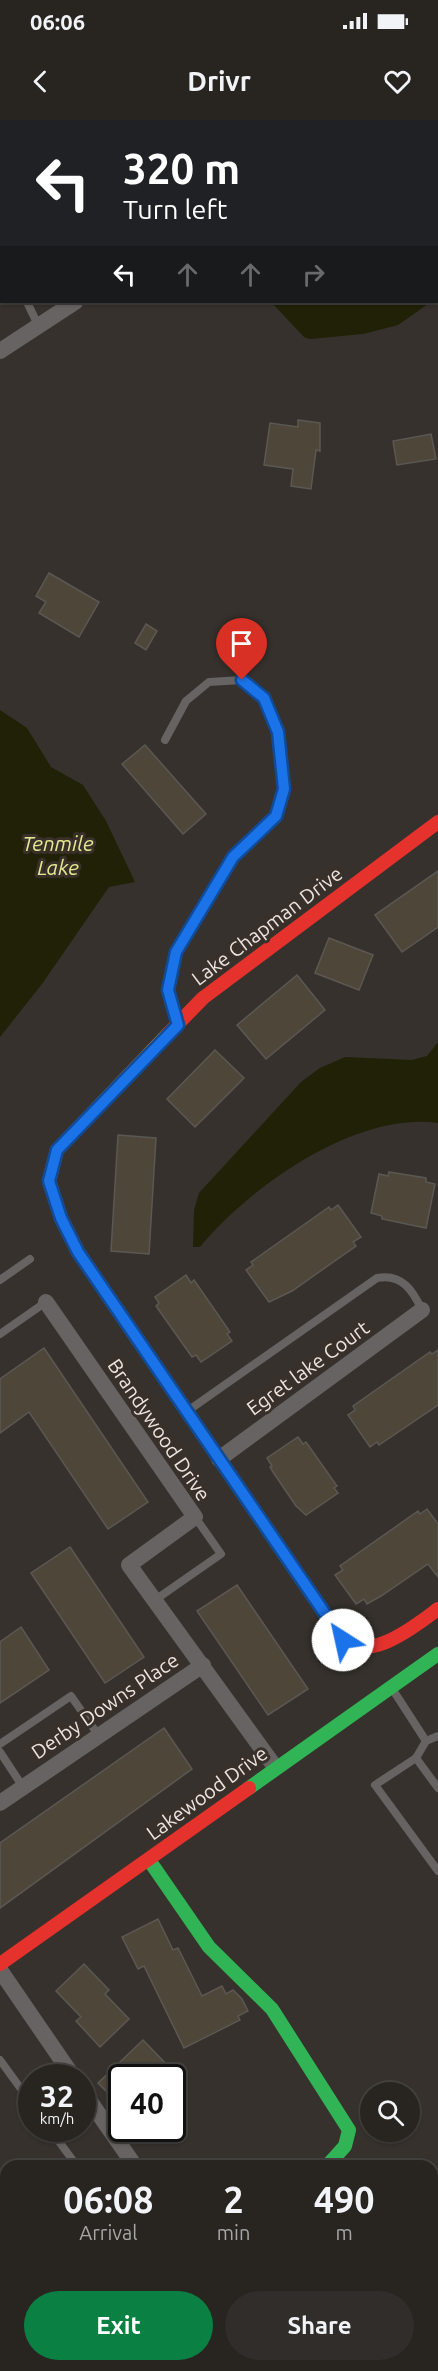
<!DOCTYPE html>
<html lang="en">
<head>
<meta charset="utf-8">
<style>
	:root { --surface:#282521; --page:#302d2a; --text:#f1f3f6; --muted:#a5a5a5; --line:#44423f; --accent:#0b8043 }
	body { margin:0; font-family:Ubuntu,sans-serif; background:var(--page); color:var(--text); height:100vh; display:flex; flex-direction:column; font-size:22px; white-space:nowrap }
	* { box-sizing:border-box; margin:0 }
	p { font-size:20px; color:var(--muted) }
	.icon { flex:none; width:33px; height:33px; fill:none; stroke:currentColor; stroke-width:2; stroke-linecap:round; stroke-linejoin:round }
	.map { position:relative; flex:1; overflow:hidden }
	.sheet { position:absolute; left:0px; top:2040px; width:438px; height:212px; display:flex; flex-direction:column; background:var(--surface); border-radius:18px 18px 0 0; box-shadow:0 2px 4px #0004,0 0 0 2px var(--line) }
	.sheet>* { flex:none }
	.guide { position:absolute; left:0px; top:0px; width:438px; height:183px; box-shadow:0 2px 4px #0004,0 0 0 2px var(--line); background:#202124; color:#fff; overflow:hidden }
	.buttons { position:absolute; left:360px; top:1962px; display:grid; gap:12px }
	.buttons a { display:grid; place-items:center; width:60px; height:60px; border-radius:50%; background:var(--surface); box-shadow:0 2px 4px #0004,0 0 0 2px var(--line); font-size:30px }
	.speed { position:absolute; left:18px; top:1944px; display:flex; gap:12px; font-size:30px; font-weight:700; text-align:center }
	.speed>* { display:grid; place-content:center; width:78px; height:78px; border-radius:50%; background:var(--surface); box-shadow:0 2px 4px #0004,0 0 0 2px var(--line); line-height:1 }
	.speed small { font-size:15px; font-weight:400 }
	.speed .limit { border:3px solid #111; border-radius:9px; background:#fff; color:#111 }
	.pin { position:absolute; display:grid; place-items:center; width:51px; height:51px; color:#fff; margin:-62px -26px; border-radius:50% 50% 50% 0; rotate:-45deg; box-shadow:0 0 6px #0007 }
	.pin .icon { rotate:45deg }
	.me { position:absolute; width:66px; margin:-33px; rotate:325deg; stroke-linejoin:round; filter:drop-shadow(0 0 4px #0008) }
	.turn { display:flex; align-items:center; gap:21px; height:126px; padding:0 24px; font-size:27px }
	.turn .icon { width:78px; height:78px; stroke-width:2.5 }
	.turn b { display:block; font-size:42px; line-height:51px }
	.lanes { display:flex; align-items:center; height:57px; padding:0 24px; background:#0003; justify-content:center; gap:30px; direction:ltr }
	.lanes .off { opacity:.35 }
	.eta { display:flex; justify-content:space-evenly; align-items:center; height:102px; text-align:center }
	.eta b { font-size:36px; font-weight:700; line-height:42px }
	.cta { display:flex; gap:12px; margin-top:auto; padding:12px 24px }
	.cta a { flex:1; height:69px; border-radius:36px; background:var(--accent); color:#fff; font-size:24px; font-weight:700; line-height:69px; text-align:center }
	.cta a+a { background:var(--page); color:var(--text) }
	.status { display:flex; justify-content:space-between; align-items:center; height:42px; padding:0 30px; background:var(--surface); direction:ltr }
	.status svg { height:16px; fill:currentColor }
	header { display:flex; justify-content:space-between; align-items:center; height:78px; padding:0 24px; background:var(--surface); font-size:27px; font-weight:700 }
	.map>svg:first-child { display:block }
	.water { fill:#202106 }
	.building { fill:#4d4639; stroke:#5b5854; stroke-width:1.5 }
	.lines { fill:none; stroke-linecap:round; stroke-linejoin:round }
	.lane { stroke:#666362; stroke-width:8 }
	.street { stroke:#666362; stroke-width:16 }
	.fast { stroke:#30b455; stroke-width:14 }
	.slow { stroke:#ff9f0a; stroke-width:14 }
	.jam { stroke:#e5322d; stroke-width:14 }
	.route-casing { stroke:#114b97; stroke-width:15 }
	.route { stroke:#1a73e8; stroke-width:10 }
	.labels { text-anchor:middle; stroke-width:6; stroke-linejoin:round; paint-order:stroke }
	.street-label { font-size:20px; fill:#ebe5e0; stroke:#393029 }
	.water-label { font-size:21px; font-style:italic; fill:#e3e992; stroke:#393029 }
</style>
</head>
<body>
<div class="status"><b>06:06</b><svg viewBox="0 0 49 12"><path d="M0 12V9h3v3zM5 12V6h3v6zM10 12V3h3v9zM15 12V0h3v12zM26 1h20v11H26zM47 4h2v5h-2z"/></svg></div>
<header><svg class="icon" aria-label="back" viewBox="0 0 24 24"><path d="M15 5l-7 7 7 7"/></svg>Drivr<svg class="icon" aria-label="heart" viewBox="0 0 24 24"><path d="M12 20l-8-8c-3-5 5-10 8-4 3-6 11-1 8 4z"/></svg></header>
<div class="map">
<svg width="438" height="2251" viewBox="0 0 438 2251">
	<rect width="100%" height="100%" fill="#36312c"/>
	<g class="water">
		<polygon points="265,0 438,0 438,152 436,2"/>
		<polygon points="271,182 431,182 398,205 363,214 310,219 304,217"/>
		<polygon points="0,590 27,608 51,647 83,665 106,701 135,762 109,767 42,864 0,917"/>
		<path d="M 438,922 L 438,1003 C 357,991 250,1066 200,1127 L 193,1127 L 194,1090 L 199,1073 L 301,962 L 320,948 L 345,937 L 412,940 L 427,936 Z"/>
	</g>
	<g class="building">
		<polygon points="298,300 320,303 320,331 316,330 311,369 291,366 293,349 264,345 270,303 298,307"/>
		<polygon points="431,314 436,339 397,345 393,321"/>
		<polygon points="49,453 99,482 79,517 39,493 46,482 36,476"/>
		<polygon points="146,504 157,511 146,530 135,523"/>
		<polygon points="145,625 206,694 183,714 122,644"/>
		<polygon points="438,751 438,807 402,832 375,795"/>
		<polygon points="329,818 373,835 359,870 315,853"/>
		<polygon points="297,855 325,890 266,939 237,905"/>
		<polygon points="215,930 244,958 195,1007 167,979"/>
		<polygon points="118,1015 156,1018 149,1134 111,1131"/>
		<polygon points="389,1052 426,1058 426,1062 435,1064 426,1108 382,1099 382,1096 371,1093 379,1054 388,1056"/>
		<polygon points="338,1085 361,1117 353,1122 356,1126 292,1171 269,1182 246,1150 253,1145 251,1142 329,1087 331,1090"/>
		<polygon points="186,1155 191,1163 194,1160 230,1212 227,1214 232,1221 201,1242 196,1235 192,1237 156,1186 159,1183 155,1177"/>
		<polygon points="44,1228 148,1382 108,1409 29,1292 0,1313 0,1259"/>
		<polygon points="438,1230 438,1285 379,1325 377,1322 370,1327 348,1295 355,1290 353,1286 430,1232 432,1234"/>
		<polygon points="298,1317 303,1324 306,1322 337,1366 334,1368 338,1373 306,1395 296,1386 273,1352 270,1347 272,1346 267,1338"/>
		<polygon points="427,1389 438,1404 438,1457 428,1444 381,1476 367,1484 364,1479 356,1484 335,1455 343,1450 340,1446 418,1391 420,1394"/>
		<polygon points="70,1427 144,1537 105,1563 31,1453"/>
		<polygon points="237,1465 308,1569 268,1595 197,1491"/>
		<polygon points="21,1507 49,1550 0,1583 0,1522"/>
		<polygon points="164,1608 192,1649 0,1788 0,1723"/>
		<polygon points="158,1799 173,1830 178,1828 202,1876 222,1866 226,1874 233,1870 242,1879 248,1891 238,1896 240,1900 184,1928 144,1846 138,1849 122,1817"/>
		<polygon points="84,1844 109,1870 105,1874 129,1899 100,1927 76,1901 81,1897 56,1871"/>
		<polygon points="143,1920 171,1949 162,1958 122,1958 122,1987 98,1963"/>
	</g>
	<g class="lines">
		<g class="lane">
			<polyline points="0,123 2,126"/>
			<polyline points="27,182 38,205"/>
			<polyline points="165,620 186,581 209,562 242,560 263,578 278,613 284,669 277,696 233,737 176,832 168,870 177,902"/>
			<polyline points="0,1160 30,1139"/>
			<polyline points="0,1214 46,1182"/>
			<path d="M 189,1290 L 377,1158 C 402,1153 413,1171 422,1190"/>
			<polyline points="155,1480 221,1434 195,1397"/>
			<polyline points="393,1570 426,1621 416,1638 375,1665 438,1751"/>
			<polyline points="426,1621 438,1616"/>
			<polyline points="0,1624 71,1576 99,1616"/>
			<polyline points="0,1632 23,1667"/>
			<polyline points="416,1638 438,1668"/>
			<polyline points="0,1940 32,1984"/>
			<polyline points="49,2008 77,2046"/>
			<polyline points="224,2246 228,2251"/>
		</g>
		<g class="street">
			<polyline points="0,231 75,182"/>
			<polyline points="46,1182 195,1397 129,1445 275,1647"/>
			<polyline points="219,1339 422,1190"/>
			<polyline points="0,1683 203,1545"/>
			<polyline points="0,1850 74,1958"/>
			<polyline points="82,1970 135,2046"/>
			<polyline points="426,2246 430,2251"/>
			<polyline points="389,2251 397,2246"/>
		</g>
		<g class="fast">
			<polyline points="138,1220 338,1513"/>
			<polyline points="249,1668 438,1534"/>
			<polyline points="149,1740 209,1827 272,1889 349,2010 345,2026 327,2046"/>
		</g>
		<polyline class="slow" points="138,1220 78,1132 61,1098 49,1061 57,1030 168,914"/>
		<g class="jam">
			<polyline points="168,914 203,878 438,702"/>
			<path d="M 338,1513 C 363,1549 415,1506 438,1489"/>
			<polyline points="0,1844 249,1668"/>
		</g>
	</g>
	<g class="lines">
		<defs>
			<polyline id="route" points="242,560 264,578 278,612 284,669 276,696 233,737 176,832 168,870 178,905 57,1030 49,1061 61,1098 78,1132 343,1520"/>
		</defs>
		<use href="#route" class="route-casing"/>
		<use href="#route" class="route"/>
	</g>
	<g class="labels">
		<g class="street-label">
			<text transform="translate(267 806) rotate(-37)" y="7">Lake Chapman Drive</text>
			<text transform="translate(308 1248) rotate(-36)" y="7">Egret lake Court</text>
			<text transform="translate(159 1310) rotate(56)" y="7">Brandywood Drive</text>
			<text transform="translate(105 1586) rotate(-34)" y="7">Derby Downs Place</text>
			<text transform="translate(207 1673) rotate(-36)" y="7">Lakewood Drive</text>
		</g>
		<g class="water-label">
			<text x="58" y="731">Tenmile<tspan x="58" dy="24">Lake</tspan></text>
		</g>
	</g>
</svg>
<div class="buttons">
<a><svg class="icon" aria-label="search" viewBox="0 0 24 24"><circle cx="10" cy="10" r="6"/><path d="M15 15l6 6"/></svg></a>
</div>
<div class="speed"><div>32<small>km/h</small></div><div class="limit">40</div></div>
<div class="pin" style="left:242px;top:560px;background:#d93025"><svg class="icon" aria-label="arrive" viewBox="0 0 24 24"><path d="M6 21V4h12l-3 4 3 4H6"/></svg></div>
<svg class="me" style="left:343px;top:1520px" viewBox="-20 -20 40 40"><circle r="19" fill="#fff"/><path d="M0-13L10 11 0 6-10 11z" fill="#1a73e8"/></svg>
<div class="guide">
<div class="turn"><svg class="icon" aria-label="left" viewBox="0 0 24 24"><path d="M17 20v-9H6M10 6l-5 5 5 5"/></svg><div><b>320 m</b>Turn left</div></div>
<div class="lanes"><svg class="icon" aria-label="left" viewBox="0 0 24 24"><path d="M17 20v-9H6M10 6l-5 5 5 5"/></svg><svg class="icon off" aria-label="ahead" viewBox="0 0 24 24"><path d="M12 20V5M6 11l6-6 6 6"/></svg><svg class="icon off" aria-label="ahead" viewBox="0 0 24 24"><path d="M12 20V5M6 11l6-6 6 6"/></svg><svg class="icon off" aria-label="right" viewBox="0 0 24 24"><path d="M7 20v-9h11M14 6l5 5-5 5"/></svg></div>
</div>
<section class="sheet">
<div class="eta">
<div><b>06:08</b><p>Arrival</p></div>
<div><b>2</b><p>min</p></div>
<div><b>490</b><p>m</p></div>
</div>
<div class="cta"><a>Exit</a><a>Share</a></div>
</section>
</div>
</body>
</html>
